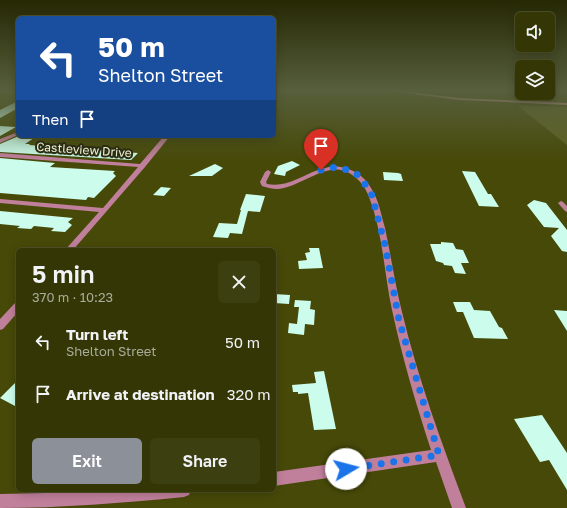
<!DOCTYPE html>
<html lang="en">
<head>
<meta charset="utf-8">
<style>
	:root { --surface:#343705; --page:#3c3f0f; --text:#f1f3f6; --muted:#a9ac9a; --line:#4e5127; --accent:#8c9099 }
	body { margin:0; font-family:"Golos Text",sans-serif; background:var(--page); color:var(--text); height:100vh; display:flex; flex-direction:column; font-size:15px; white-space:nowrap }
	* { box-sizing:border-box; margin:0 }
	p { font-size:13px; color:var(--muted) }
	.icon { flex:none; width:22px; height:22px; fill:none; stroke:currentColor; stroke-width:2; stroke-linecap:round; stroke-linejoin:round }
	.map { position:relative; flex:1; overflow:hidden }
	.side { position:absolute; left:16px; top:248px; width:260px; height:244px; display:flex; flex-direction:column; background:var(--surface); border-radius:6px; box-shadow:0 2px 10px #0003,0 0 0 1px var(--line) }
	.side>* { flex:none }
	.top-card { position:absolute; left:16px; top:16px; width:260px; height:122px; border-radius:6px; box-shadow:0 2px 10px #0003,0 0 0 1px var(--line); background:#1a4fa0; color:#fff; overflow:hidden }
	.buttons { position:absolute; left:515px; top:12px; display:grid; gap:8px }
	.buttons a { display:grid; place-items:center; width:40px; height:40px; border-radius:6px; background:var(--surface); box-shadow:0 2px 10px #0003,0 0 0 1px var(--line); font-size:20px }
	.pin { position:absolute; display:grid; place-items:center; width:34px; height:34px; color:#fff; margin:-41px -17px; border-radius:50% 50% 50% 0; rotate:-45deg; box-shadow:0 0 4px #0007 }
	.pin .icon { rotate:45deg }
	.me { position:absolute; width:44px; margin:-22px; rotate:82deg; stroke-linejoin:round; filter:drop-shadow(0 0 3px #0008) }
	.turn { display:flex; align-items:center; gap:14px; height:84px; padding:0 16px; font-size:18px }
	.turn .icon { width:52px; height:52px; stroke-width:2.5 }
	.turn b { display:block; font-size:28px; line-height:34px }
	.then { display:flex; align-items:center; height:38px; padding:0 16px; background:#0003; gap:8px; font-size:15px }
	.round { display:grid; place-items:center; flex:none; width:42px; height:42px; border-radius:6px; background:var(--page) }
	.head { display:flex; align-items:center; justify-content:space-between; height:68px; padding:0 16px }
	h1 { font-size:24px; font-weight:600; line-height:30px }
	.primary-button { display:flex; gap:8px; margin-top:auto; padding:8px 16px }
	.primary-button a { flex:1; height:46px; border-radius:6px; background:var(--accent); color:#fff; font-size:16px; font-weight:600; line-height:46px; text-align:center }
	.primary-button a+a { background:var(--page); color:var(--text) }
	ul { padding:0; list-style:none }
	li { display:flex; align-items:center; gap:12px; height:52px; padding:0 16px }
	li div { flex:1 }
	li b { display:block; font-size:15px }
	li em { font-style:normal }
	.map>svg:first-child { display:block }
	.green { fill:#5e6220 }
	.building { fill:#ccfdec }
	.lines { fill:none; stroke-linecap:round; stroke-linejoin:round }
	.minor { fill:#c07f9b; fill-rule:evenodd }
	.secondary { fill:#f9a6c9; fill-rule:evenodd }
	.route { stroke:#1a73e8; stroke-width:7; stroke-dasharray:0 12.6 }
	.labels { text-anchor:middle; stroke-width:4; stroke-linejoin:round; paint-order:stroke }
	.far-street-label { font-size:12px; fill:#edf1d2; stroke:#2b2d14 }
</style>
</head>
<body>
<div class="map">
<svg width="567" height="508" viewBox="0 0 567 508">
	<rect width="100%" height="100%" fill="#464907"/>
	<polygon class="green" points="517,105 567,107 567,145"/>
	<g class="building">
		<polygon points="18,101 18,108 0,118 0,110"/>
		<polygon points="0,126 16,127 0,136"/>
		<polygon points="19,136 37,136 25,144 30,144 29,145 138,153 131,160 0,152 0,144"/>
		<polygon points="0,158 55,163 50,167 115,171 113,173 116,176 94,198 88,197 86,200 0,193"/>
		<polygon points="292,161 300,165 286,172 285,176 274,174 278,166"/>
		<polygon points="215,164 223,168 212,176 189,176"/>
		<polygon points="462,171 475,172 488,194 491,194 499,207 479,206"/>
		<polygon points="383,172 398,173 401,174 403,181 384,180"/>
		<polygon points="161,187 171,188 164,196 153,195"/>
		<polygon points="246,194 265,196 260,212 248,211 242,234 230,233 228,238 213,237 219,223 237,224 241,210 240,210"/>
		<polygon points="534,200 546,203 567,230 567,252 562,251 551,236 559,228 544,227 527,205"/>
		<polygon points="0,211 73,218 68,222 72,225 65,232 51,231 54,228 34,226 31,229 17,228 20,226 0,224"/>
		<polygon points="441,242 453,243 456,249 463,250 469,263 461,263 466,274 455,273 452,266 444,265 443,263 436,261 430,244 441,244"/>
		<polygon points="309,248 319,248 323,268 299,269 298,261 307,260 305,253 310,252"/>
		<polygon points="274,294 290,295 289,304 274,303"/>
		<polygon points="295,300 311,301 310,309 315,310 314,325 305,324 304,335 288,333 289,323 297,324 299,307 294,307"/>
		<polygon points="453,302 470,302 474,310 490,311 499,327 502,328 508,339 474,338 463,312 457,312"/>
		<polygon points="554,310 567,311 567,331"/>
		<polygon points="324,371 336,429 314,430 308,393 298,394 298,392 293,392 292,385 316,383 314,372"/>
		<polygon points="18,380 18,403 15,406 0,398"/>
		<polygon points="542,415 567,453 567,490 549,460 540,462 514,419"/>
	</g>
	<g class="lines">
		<g class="minor">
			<polygon points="18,132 18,135 0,143 0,139"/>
			<polygon points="164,136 170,136 145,167 73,250 65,250 99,212 0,203 0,199 103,208 138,167 0,157 0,153 140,164"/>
			<path d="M 334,166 C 351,168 362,173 371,188 C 379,200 381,215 385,228 C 391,256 395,284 402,312 C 418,379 442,444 466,508 L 452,508 L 436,462 L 274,486 L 274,472 L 431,450 C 416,404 402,357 392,310 C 384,273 383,233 369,197 C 365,186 357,176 345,171 C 325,163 298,188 277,189 C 272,189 266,187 262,186 L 260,182 L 265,172 L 268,170 L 271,172 L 266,182 L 267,184 C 286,188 301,176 318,170 C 323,168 329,167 334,166 Z"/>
			<polygon points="561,201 563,202 567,206 567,212 565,211 558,203"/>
			<polygon points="18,302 18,312 3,329 0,330 0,319 15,303"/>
			<path d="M 106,490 L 191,490 L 189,495 L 184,497 C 123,503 62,508 0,508 L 0,494 L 46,493 Z"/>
		</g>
		<polygon class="secondary" points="383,90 394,90 459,98 567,103 567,105 459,100"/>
	</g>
	<linearGradient id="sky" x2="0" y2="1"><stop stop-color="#262804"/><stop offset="0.56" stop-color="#575f3c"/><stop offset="1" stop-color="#575f3c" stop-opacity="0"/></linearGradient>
	<rect width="567" height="161" fill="url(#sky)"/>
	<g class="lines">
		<polyline class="route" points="321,170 336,167 348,170 358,175 371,192 385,245 399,320 439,455 346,469"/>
	</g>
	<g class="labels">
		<g class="far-street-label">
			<text transform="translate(84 150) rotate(4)" y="4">Castleview Drive</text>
		</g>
	</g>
</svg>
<div class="buttons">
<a><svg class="icon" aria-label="sound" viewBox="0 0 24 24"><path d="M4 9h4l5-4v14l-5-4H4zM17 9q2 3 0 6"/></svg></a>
<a><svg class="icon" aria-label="layers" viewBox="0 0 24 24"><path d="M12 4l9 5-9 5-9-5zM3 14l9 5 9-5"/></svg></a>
</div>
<div class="pin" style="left:321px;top:170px;background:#d93025"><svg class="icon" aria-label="arrive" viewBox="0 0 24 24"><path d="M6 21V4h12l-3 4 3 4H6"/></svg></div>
<svg class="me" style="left:346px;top:469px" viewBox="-20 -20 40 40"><circle r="19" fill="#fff"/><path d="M0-13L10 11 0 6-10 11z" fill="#1a73e8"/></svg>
<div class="top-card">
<div class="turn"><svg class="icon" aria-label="left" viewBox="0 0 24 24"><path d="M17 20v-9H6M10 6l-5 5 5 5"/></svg><div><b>50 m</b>Shelton Street</div></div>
<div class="then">Then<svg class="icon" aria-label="arrive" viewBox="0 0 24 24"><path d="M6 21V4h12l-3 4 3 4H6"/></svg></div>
</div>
<section class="side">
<div class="head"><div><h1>5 min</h1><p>370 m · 10:23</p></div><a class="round"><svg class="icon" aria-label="close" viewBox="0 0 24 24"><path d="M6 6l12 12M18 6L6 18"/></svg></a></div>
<ul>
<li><svg class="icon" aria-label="left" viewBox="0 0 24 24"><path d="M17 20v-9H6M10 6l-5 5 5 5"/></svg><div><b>Turn left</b><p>Shelton Street</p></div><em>50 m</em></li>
<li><svg class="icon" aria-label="arrive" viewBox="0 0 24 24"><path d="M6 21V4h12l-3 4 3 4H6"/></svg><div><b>Arrive at destination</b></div><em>320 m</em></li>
</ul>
<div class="primary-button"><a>Exit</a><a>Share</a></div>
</section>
</div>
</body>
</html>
